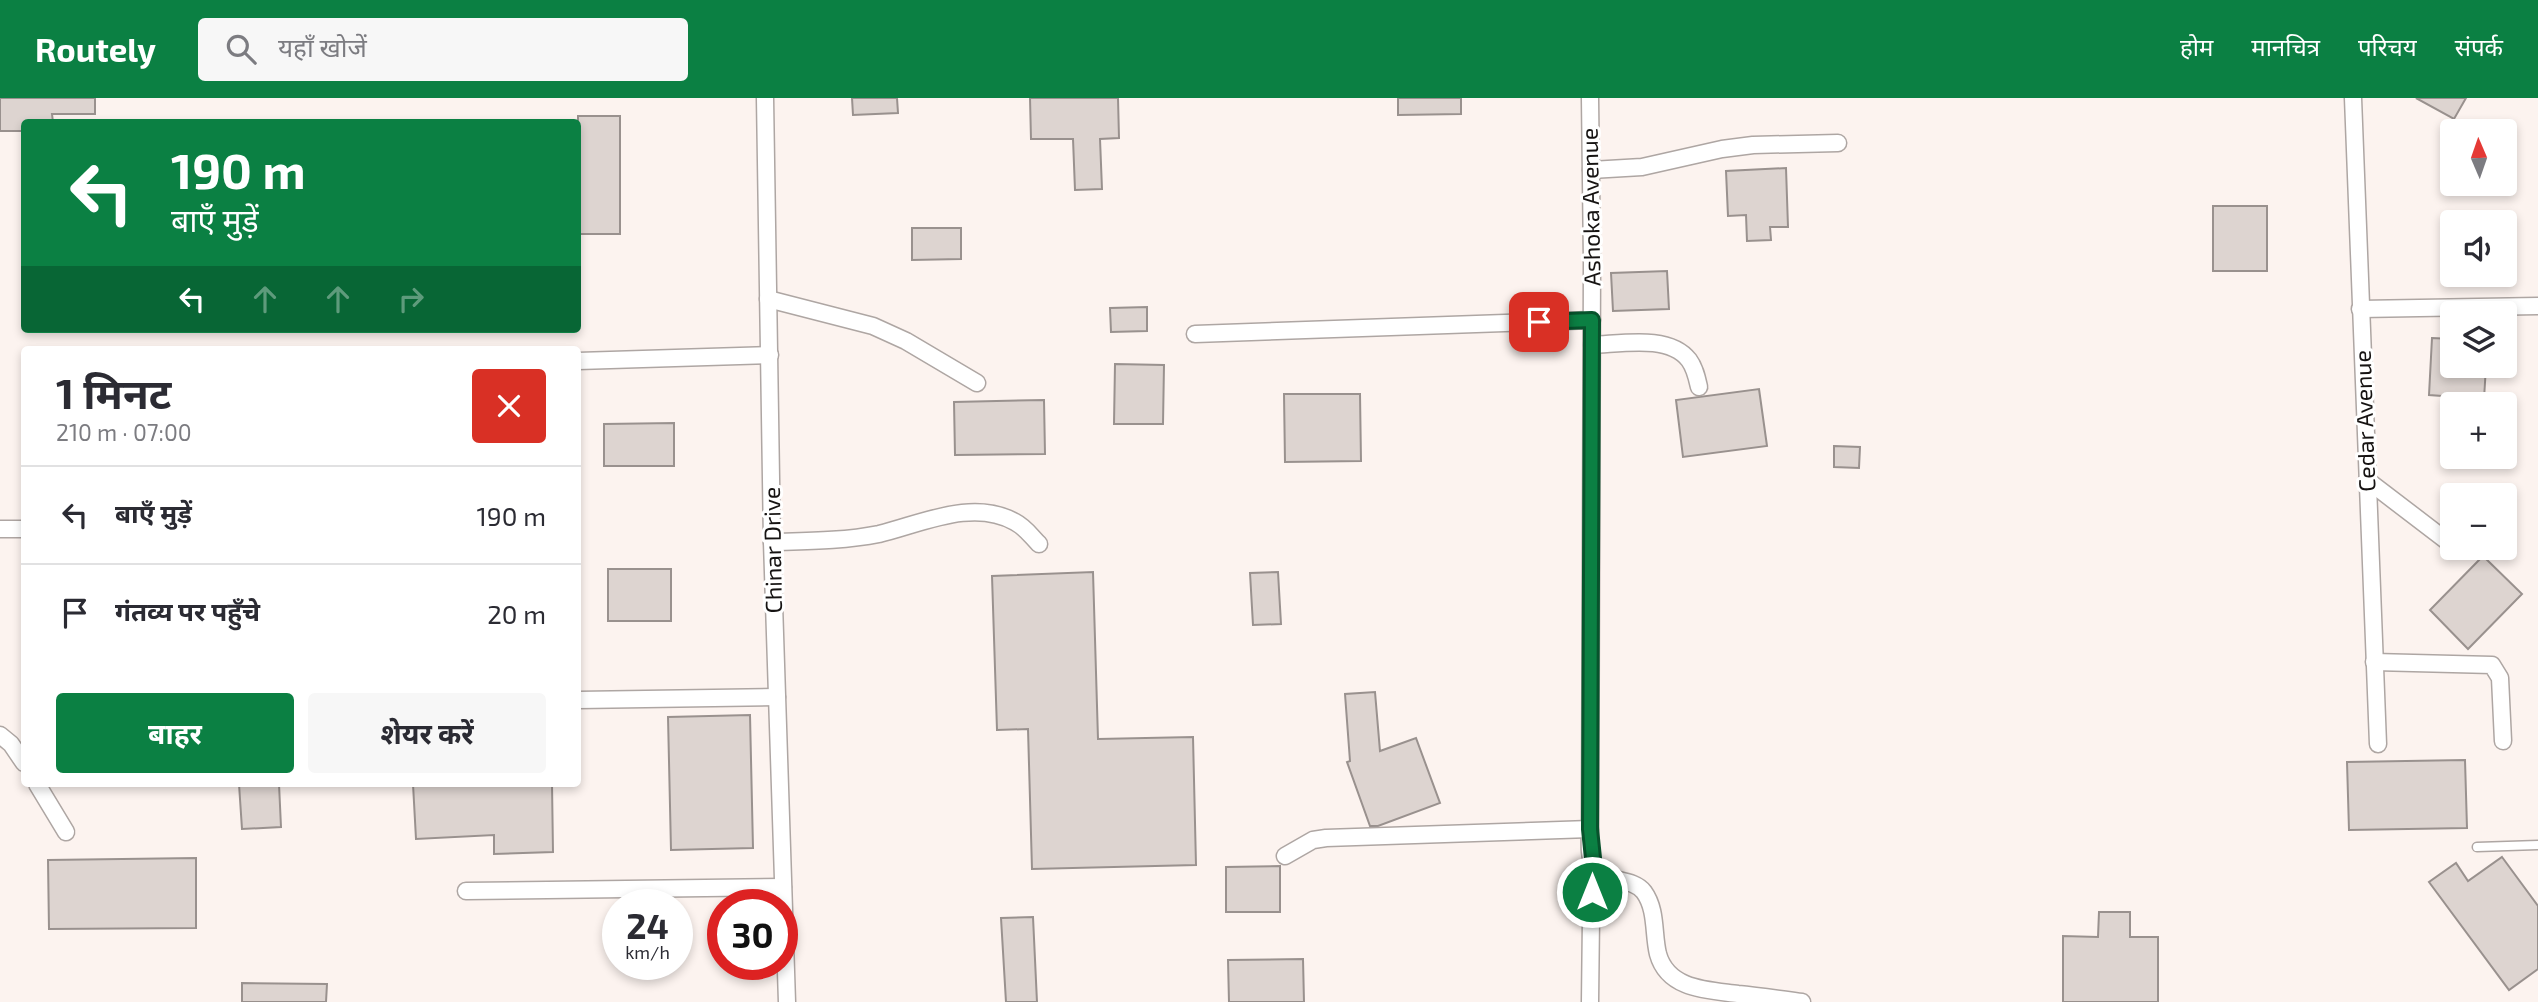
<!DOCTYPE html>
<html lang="hi">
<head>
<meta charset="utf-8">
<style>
	:root { --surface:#fff; --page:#f7f7f7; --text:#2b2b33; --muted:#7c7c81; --line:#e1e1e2; --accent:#0b8043 }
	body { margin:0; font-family:"Exo 2","Noto Sans Devanagari",sans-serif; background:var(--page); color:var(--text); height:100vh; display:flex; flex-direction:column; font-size:26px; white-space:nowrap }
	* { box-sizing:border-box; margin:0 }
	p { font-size:23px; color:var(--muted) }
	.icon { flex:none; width:38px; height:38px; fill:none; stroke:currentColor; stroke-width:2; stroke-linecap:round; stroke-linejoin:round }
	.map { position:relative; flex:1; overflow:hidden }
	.drawer { position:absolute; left:21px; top:248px; width:560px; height:441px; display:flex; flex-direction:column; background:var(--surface); border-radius:7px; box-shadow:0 4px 10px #0003 }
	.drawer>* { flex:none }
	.banner { position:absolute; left:21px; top:21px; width:560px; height:214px; border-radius:7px; box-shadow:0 4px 10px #0003; background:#0b8043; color:#fff; overflow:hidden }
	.needle { width:46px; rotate:358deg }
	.tools { position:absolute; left:2440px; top:21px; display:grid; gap:14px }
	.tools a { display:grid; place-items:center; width:77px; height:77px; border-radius:7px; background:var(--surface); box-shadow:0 4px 10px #0003; font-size:35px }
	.speed { position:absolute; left:602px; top:791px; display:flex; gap:14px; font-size:35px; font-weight:700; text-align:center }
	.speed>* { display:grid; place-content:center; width:91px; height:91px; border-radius:50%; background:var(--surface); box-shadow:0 4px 10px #0003; line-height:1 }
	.speed small { font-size:18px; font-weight:400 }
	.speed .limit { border:10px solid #d22; background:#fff; color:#111 }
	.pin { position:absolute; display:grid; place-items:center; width:60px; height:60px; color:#fff; margin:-30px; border-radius:14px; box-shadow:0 4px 10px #0006 }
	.me { position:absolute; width:77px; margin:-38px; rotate:0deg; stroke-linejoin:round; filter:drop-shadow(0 0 5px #0008) }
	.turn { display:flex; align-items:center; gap:24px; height:147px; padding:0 35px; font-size:32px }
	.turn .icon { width:91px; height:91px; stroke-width:2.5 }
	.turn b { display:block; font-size:49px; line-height:60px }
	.lanes { display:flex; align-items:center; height:66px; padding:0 35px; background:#0003; justify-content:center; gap:35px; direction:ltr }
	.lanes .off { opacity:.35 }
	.round { display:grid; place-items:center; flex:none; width:74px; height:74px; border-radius:7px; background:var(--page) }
	.summary { display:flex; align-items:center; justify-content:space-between; height:119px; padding:0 35px }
	h1 { font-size:42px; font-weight:700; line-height:52px }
	.cta { display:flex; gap:14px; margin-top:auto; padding:14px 35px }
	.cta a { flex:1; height:80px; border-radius:7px; background:var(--accent); color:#fff; font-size:28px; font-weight:700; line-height:80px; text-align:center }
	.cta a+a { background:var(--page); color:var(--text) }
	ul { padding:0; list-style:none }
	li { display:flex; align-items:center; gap:21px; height:98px; padding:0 35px; border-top:2px solid var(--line) }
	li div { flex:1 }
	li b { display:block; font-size:26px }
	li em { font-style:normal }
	header { display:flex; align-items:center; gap:42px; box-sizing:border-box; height:98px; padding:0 35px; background:var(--accent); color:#fff }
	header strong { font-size:33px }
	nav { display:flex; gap:38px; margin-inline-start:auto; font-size:24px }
	.search { width:490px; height:63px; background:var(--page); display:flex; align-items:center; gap:18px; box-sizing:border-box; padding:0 24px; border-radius:7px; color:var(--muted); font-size:26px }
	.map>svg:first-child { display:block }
	.building { fill:#ddd4d0; stroke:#99918e; stroke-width:2 }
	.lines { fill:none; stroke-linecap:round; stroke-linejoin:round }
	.service-casing { stroke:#aea6a3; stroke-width:11 }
	.minor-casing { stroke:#aea6a3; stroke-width:19 }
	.service { stroke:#fff; stroke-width:8 }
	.minor { stroke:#fff; stroke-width:16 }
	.route-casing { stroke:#07532c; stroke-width:18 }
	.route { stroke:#0b8043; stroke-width:12 }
	.labels { text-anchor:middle; stroke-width:6; stroke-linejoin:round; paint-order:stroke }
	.street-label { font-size:23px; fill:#161312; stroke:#fff }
</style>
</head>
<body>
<header>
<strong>Routely</strong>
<div class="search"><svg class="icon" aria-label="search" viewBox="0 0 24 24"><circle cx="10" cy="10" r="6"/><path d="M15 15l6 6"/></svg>यहाँ खोजें</div>
<nav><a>होम</a><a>मानचित्र</a><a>परिचय</a><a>संपर्क</a></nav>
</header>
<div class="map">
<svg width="2538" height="904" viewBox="0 0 2538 904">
	<rect width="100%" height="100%" fill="#fcf3ef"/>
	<g class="building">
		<polygon points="0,0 95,0 95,16 52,16 53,24 24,24 24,33 0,33"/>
		<polygon points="852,0 897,0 898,15 853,17"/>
		<polygon points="1030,0 1118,0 1119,40 1100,41 1102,91 1075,92 1073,41 1031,41"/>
		<polygon points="1398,0 1461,0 1461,16 1398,17"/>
		<polygon points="2416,0 2466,0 2454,21"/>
		<rect x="578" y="18" width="42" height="118"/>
		<polygon points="1786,70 1788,129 1770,129 1771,142 1747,143 1746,117 1728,118 1726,73"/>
		<rect x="2213" y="108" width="54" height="65"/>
		<polygon points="912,130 961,130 961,161 912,162"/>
		<polygon points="1667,173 1669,211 1613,213 1611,175"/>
		<polygon points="1147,209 1147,233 1111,234 1110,210"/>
		<polygon points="2432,240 2452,241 2452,268 2486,268 2484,301 2429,297"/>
		<polygon points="1115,266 1164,267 1163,326 1114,326"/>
		<polygon points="1759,291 1767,348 1683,359 1676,302"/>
		<polygon points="1284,296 1360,296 1361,363 1285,364"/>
		<polygon points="1044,302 1045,356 955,357 954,304"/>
		<polygon points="674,325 674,368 604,368 604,326"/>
		<polygon points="1834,348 1860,349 1859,370 1834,369"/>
		<polygon points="2483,458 2522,496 2468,551 2430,512"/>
		<rect x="608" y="471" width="63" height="52"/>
		<polygon points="1093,474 1098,641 1193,639 1196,767 1032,771 1028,631 997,632 992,478"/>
		<polygon points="1278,474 1281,526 1253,527 1250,475"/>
		<polygon points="1375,594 1380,653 1416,640 1440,705 1378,728 1370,728 1347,664 1350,663 1345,596"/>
		<polygon points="750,617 753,750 671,752 668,619"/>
		<polygon points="2465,662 2467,730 2349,732 2347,664"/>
		<polygon points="239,686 279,686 281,729 242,731"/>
		<polygon points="413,686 552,686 553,754 494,756 494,737 416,741"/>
		<polygon points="2502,759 2538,808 2538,871 2509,892 2429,784 2456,765 2468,783"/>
		<polygon points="196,760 196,830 49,831 48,762"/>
		<polygon points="1280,768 1280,814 1226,814 1226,769"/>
		<polygon points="2099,814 2130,814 2130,839 2158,839 2158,904 2063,904 2063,838 2098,839"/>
		<polygon points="1033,819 1037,904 1006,904 1001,820"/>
		<polygon points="1303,861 1304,904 1229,904 1228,862"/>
		<polygon points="242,885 327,886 326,904 242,904"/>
	</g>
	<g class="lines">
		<defs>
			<polyline id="service" points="2477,749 2538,747"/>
			<g id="minor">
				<polyline points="765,0 772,444 787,904"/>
				<path d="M 1590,0 L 1592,165 L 1590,731 C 1590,742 1588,758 1594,768 C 1602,786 1632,778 1644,794 C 1657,812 1653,836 1658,856 C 1668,892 1708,892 1738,896 C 1759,898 1780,901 1802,904"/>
				<polyline points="2353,0 2378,646"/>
				<polyline points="1591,72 1642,69 1722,51 1753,47 1838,45"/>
				<polyline points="768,201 873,228 906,243 977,285"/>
				<polyline points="2360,211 2538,208"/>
				<polyline points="1195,236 1592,222"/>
				<path d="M 1592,247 C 1621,246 1669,236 1689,262 C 1695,270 1697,280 1699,289"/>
				<polyline points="578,263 770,257"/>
				<polyline points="2367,382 2452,447"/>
				<polyline points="0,431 24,431"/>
				<path d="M 772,444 C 808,443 844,443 879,436 C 921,426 973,400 1015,424 C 1025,429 1031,438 1039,446"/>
				<polyline points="2374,564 2492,567 2500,580 2503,643"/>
				<polyline points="578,602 777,599"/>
				<polyline points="0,637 11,646 24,665"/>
				<polyline points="37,686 66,734"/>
				<polyline points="1285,758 1313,742 1326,740 1590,731"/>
				<polyline points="466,793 783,789"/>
				<polyline points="1590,904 1591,820 1594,770"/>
			</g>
		</defs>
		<use href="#service" class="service-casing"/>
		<use href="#minor" class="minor-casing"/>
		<use href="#service" class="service"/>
		<use href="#minor" class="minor"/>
	</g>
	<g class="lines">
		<defs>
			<polyline id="route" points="1539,224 1592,222 1590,731 1594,770 1592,794"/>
		</defs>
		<use href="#route" class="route-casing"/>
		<use href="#route" class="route"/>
	</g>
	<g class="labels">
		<g class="street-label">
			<text transform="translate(1591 109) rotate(-91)" y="8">Ashoka Avenue</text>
			<text transform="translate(2365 323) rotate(-92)" y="8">Cedar Avenue</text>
			<text transform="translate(773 452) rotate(-91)" y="8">Chinar Drive</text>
		</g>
	</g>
</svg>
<div class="tools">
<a><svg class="needle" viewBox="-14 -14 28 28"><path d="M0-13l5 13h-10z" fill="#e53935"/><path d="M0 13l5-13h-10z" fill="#7c7c81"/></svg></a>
<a><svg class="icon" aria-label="sound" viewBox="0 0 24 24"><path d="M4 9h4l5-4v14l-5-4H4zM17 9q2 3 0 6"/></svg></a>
<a><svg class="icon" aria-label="layers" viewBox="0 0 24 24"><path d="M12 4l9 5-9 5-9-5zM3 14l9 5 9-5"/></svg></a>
<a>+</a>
<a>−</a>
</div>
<div class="speed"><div>24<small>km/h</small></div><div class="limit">30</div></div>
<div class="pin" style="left:1539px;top:224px;background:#d93025"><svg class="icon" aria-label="arrive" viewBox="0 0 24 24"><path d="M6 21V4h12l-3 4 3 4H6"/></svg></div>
<svg class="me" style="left:1592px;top:794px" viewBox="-20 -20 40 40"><circle r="17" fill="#0b8043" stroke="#fff" stroke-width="3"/><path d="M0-11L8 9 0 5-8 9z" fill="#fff"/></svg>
<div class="banner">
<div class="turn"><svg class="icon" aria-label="left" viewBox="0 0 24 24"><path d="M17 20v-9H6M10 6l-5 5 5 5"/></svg><div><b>190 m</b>बाएँ मुड़ें</div></div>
<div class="lanes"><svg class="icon" aria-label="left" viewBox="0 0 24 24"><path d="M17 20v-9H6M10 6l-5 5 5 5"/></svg><svg class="icon off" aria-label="ahead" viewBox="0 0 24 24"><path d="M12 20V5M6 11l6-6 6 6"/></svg><svg class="icon off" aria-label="ahead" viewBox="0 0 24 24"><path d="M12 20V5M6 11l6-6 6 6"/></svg><svg class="icon off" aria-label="right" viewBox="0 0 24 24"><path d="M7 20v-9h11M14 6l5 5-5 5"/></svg></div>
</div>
<section class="drawer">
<div class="summary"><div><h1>1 मिनट</h1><p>210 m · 07:00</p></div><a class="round" style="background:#d93025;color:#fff"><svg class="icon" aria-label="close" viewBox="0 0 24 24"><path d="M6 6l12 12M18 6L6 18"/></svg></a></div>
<ul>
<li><svg class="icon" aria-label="left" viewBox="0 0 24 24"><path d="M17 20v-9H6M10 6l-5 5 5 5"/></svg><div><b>बाएँ मुड़ें</b></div><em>190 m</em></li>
<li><svg class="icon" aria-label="arrive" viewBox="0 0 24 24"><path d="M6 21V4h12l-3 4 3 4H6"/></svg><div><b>गंतव्य पर पहुँचे</b></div><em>20 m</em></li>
</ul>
<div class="cta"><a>बाहर</a><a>शेयर करें</a></div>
</section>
</div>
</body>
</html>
